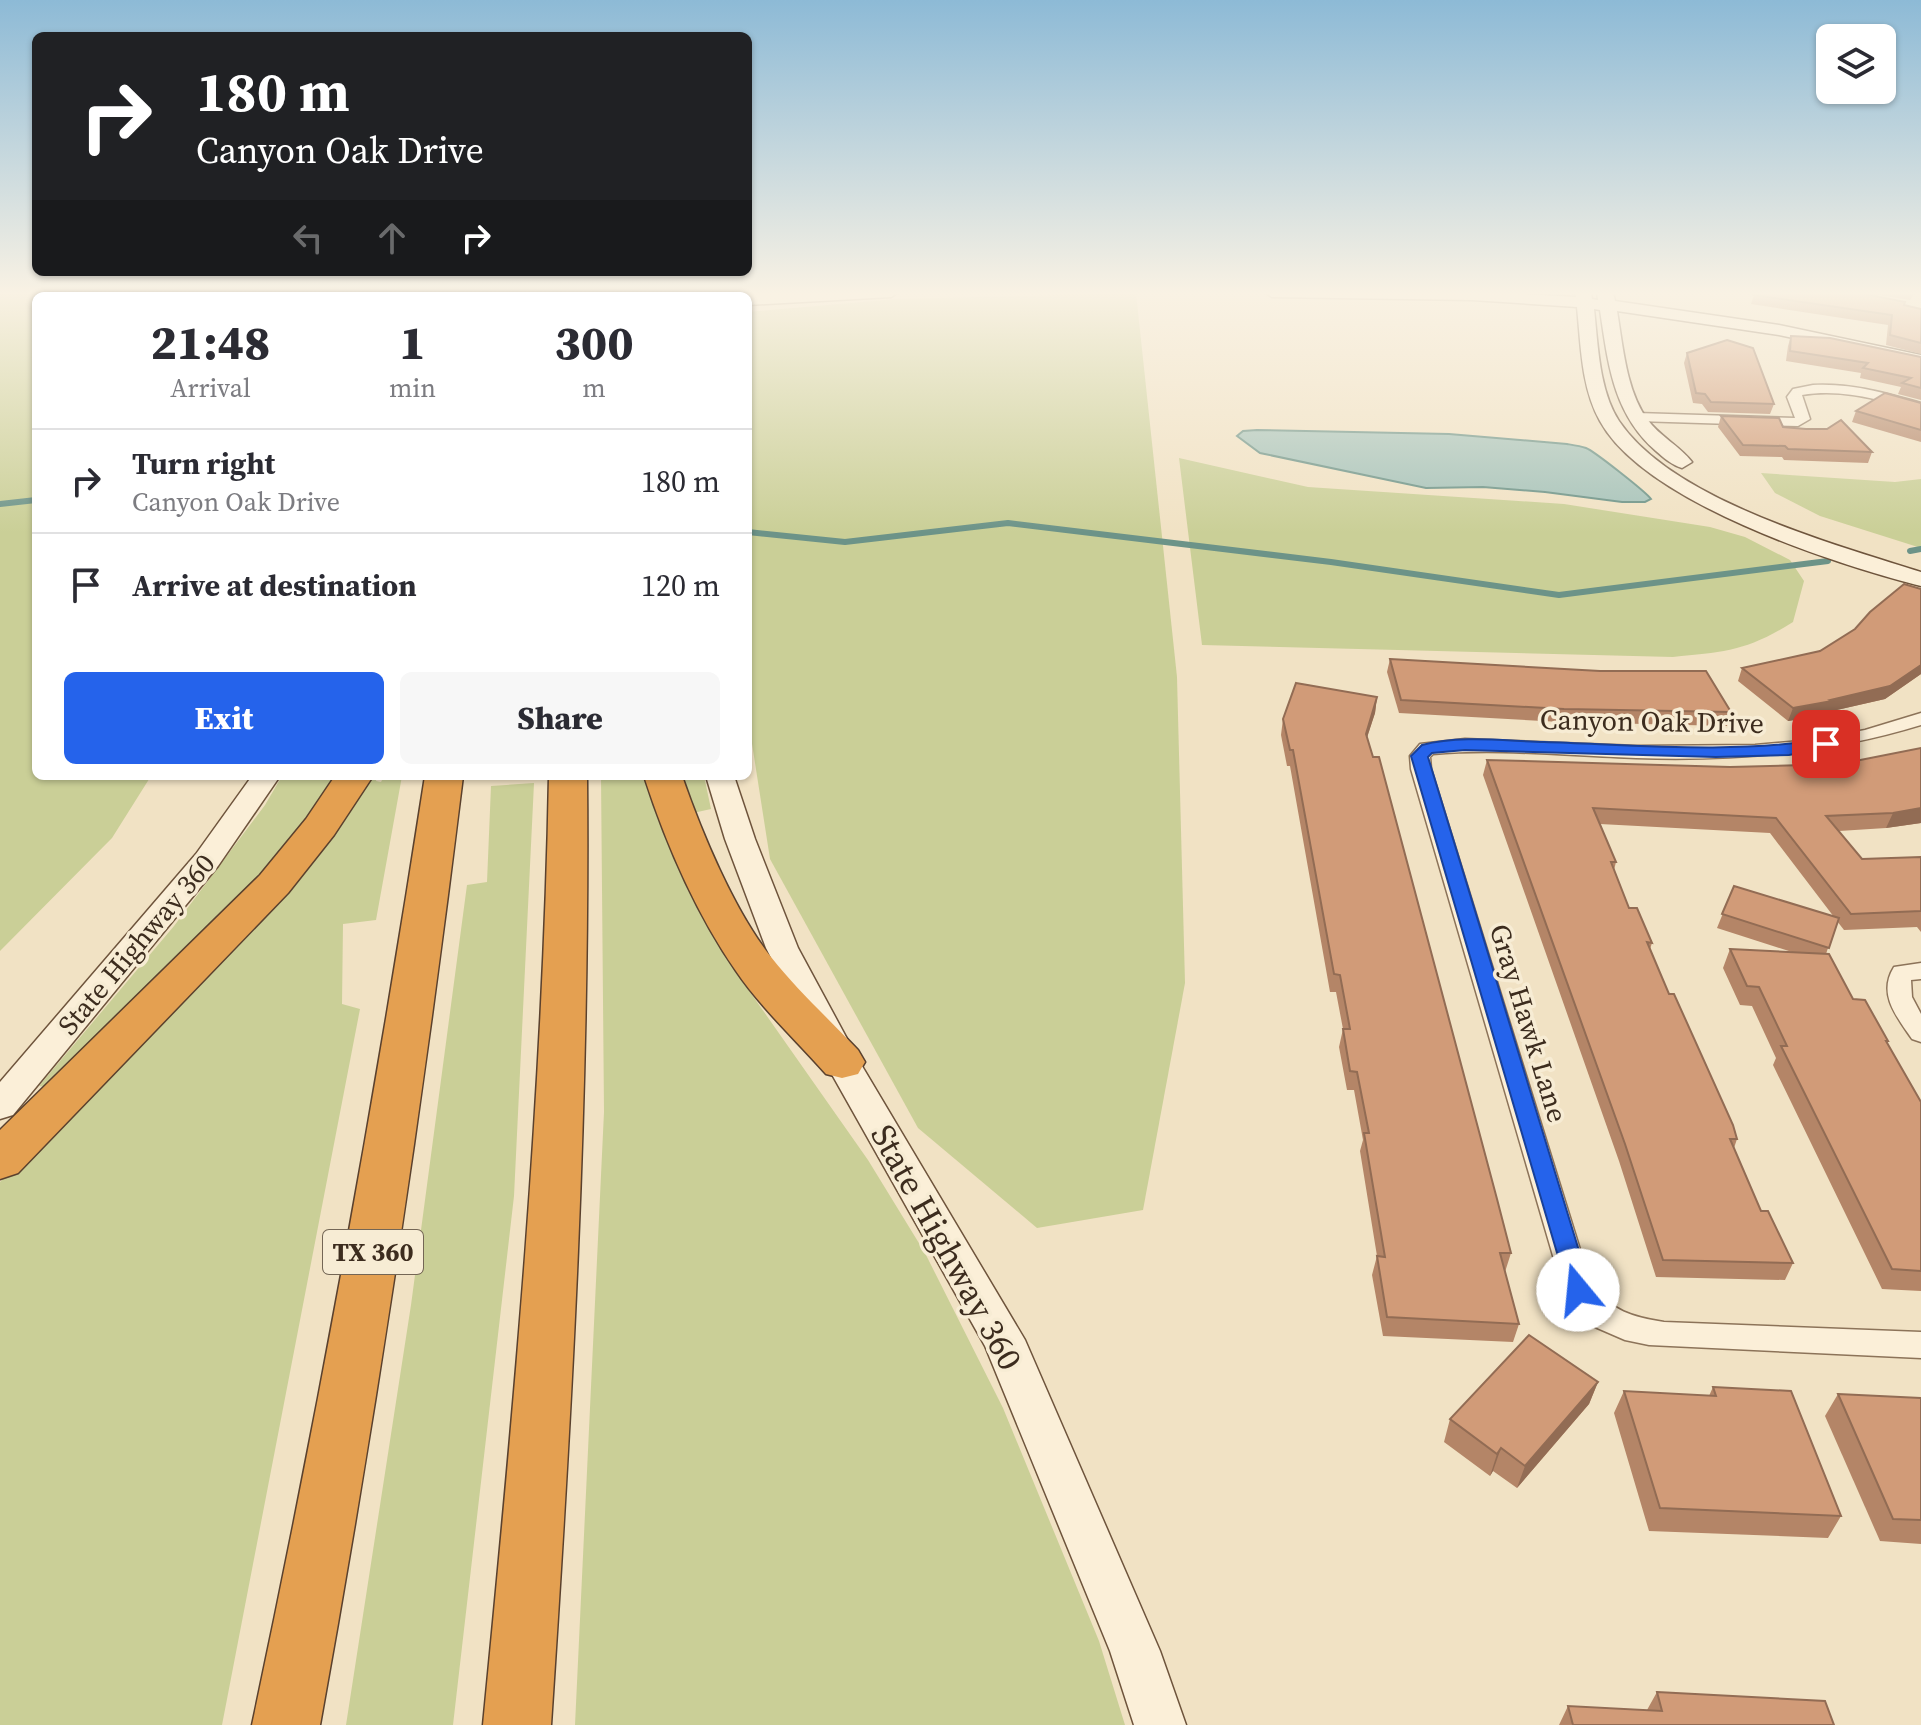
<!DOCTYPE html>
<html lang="en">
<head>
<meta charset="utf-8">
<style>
	:root { --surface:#fff; --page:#f7f7f7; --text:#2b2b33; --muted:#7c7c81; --line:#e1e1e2; --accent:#2563eb }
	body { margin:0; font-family:"Source Serif 4",serif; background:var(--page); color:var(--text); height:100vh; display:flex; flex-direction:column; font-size:30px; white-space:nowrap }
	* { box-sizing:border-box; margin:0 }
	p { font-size:26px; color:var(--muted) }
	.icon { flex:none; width:44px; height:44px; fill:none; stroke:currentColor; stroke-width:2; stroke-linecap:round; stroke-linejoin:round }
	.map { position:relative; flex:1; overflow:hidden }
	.side { position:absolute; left:32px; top:292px; width:720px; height:488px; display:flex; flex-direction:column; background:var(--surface); border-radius:12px; box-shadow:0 2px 6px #0004 }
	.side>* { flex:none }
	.top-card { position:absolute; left:32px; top:32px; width:720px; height:244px; border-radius:12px; box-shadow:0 2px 6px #0004; background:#202124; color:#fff; overflow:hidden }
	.tools { position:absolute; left:1816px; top:24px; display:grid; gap:16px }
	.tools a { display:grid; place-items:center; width:80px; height:80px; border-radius:12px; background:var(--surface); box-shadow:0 2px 6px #0004; font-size:40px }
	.pin { position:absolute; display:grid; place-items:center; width:68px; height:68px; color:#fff; margin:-34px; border-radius:16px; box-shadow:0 4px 12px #0006 }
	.me { position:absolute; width:88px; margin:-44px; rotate:343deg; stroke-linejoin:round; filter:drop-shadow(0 0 6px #0008) }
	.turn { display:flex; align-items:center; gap:28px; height:168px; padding:0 32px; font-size:36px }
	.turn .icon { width:104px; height:104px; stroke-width:2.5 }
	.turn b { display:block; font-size:56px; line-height:68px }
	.lanes { display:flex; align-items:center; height:76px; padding:0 32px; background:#0003; justify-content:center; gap:40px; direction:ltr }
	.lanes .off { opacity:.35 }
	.eta { display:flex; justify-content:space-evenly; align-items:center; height:136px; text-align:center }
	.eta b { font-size:48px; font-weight:800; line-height:56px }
	.action { display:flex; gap:16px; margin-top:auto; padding:16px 32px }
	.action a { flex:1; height:92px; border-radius:12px; background:var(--accent); color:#fff; font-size:32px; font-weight:800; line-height:92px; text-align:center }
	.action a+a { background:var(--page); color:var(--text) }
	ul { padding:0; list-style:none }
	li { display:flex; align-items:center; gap:24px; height:104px; padding:0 32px; border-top:2px solid var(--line) }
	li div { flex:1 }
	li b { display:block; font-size:30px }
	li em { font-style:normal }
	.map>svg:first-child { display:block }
	.green { fill:#cacf97 }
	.water { fill:#a6c3ba; stroke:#6c9388; stroke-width:2 }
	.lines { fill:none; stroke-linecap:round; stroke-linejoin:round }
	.stream { stroke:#6c9388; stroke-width:6 }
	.street-casing { stroke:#8c7359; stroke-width:3 }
	.secondary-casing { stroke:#6e543c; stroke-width:3 }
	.highway-casing { stroke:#5a412e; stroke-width:3 }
	.street { fill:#fbefd8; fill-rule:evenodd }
	.secondary { fill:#fbefd8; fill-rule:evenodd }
	.highway { fill:#e4a051; fill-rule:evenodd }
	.wall { fill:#b48567 }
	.shaded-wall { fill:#926c54 }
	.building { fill:#d19b78; stroke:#926c54; stroke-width:2 }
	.route { fill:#2563eb; stroke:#184099; stroke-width:2 }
	.labels { text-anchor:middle; stroke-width:7; stroke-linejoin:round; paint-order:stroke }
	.shield { fill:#f7ecd4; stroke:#746655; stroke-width:2 }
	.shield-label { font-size:26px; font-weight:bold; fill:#3c2c1e }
	.street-label { font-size:28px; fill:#3c2c1e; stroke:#f7ecd4 }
	.near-street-label { font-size:34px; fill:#3c2c1e; stroke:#f7ecd4 }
</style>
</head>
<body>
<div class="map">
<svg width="1921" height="1725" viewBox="0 0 1921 1725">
	<rect width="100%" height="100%" fill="#f1e2c4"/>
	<g class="green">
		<polygon points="0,292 325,292 324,296 36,296 36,776 151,776 112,838 0,951"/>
		<polygon points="1136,293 1177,677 1185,983 1143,1210 1037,1228 918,1128 770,859 748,718 748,312 896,299"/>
		<path d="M 1179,458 L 1308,487 L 1564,504 L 1710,527 L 1745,537 L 1790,560 L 1804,581 L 1793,622 C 1747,651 1725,652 1673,657 L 1202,645 Z"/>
		<polygon points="1761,473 1895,482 1921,479 1921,548 1820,516 1775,493"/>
		<polygon points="282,776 339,776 300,833 56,1089 39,1086 174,926 265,805"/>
		<polygon points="365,776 377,776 376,781 381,782 384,776 402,776 376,920 343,924 342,1004 360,1009 222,1725 0,1725 0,1182 145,1032"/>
		<polygon points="601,776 650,776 699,897 750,992 868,1160 925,1253 1003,1408 1099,1641 1125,1725 575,1725 604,1112"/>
		<polygon points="680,776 704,776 711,809 693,813"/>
		<polygon points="534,783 514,1196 453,1725 346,1725 411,1305 467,885 487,882 491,786"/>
	</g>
	<path class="water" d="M 1257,430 L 1449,434 L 1567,444 C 1573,445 1580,446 1586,448 C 1594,451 1646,492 1651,499 L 1645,502 L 1622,502 L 1545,492 L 1483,487 L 1426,488 L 1260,453 L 1237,436 L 1243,431 Z"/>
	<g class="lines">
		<g class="stream">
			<polyline points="0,504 36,500"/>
			<polyline points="748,532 845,542 1008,523 1331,562 1559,595 1828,561"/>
			<polyline points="1910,551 1921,549"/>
		</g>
		<defs>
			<g id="street">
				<path d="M 1813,385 C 1851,383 1885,393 1921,403 L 1921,411 C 1882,401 1844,388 1802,395 L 1810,419 L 1798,426 L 1637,421 L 1630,417 L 1637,413 L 1795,418 L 1787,397 L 1793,389 Z"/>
				<path d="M 1921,713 L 1921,725 C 1827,754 1733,761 1636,758 C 1568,756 1500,748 1433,754 L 1430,757 L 1431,769 L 1591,1285 C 1612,1311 1632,1317 1664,1322 L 1921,1332 L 1921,1358 L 1649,1345 L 1625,1340 L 1595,1327 L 1577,1311 L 1563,1290 L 1411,769 L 1410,756 L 1420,744 L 1465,739 L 1637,746 L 1755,745 L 1812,740 L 1865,730 Z"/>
				<path d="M 1921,963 L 1921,979 L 1911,980 L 1912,997 L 1921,1014 L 1921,1042 L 1912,1039 C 1897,1017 1877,994 1894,967 Z"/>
			</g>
			<g id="secondary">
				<rect x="377" y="292" width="16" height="4"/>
				<polygon points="643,292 659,292 660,296 644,296"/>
				<polygon points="694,292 899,292 891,297 748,305 748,296 687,296"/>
				<path d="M 1264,292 L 1490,292 L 1576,297 L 1575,292 L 1591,292 L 1592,299 L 1598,300 L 1597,292 L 1613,292 L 1615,301 L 1779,325 L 1921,355 L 1921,365 L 1779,335 L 1617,311 C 1623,346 1626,390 1647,419 C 1659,436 1680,446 1692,462 L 1682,468 C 1672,465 1664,458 1656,451 C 1613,414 1608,363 1600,310 L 1594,309 C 1598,345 1599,390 1619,421 C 1672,500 1833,544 1921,572 L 1921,586 C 1834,564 1644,502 1600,421 C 1581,387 1581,345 1577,307 L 1472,300 L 1272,297 Z"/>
				<polygon points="252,776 280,776 218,866 13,1115 0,1119 0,1082 196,854"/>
				<polygon points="706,776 734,776 755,839 798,948 859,1061 1025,1340 1160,1651 1186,1725 1134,1725 1110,1651 985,1346 825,1062 766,948 725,839"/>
			</g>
			<g id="highway">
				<polygon points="497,292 518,292 517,296 495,296"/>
				<polygon points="553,292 573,292 574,296 552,296"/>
				<polygon points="335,776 373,776 334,835 288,893 18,1173 0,1179 0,1130 260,875 306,819"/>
				<path d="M 425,776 L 463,776 C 424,1094 377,1410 320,1725 L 252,1725 C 319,1410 376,1094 425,776 Z"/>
				<path d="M 549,776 L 587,776 C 590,1093 572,1409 551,1725 L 483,1725 C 514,1409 543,1094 549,776 Z"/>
				<path d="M 644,776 L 682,776 C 701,831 734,911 771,957 C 797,990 829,1019 858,1050 L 865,1062 L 858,1074 L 842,1078 L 826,1074 C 796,1040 761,1008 736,971 C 696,913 666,844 644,776 Z"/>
			</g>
		</defs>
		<use href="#street" class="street-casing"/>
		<use href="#secondary" class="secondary-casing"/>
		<use href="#highway" class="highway-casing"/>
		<use href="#street" class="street"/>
		<use href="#secondary" class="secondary"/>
		<use href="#highway" class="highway"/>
	</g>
	<g class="wall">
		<polygon points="1862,292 1915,292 1910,300"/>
		<polygon points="1754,295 1904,305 1921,309 1921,354 1886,345 1888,325 1751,304"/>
		<polygon points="1791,336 1921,357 1921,400 1898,394 1901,387 1860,378 1861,373 1786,361 1788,346"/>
		<polygon points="1687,353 1774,404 1770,414 1708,412 1702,404 1693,403 1684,363"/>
		<polygon points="1921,403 1921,442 1852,422 1856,411"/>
		<polygon points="1721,416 1783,427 1872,452 1868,463 1784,460 1782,457 1740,456 1718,427"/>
		<polygon points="1921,589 1921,674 1885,699 1828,712 1827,715 1788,721 1738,681 1742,668 1820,651"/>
		<polygon points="1390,659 1731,712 1727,726 1561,722 1399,713 1387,672"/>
		<polygon points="1377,697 1375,713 1367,737 1511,1253 1505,1272 1519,1324 1513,1342 1383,1336 1372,1275 1377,1256 1360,1151 1363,1140 1354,1090 1347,1090 1339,1047 1343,1029 1336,992 1330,992 1290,766 1287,766 1281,735 1283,719"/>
		<polygon points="1921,748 1921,823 1886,828 1839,831 1862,859 1921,857 1921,932 1917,927 1844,930 1837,921 1826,954 1853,999 1888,1041 1887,1043 1921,1102 1921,1291 1882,1289 1773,1065 1776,1058 1752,1006 1740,1005 1723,968 1730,949 1792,952 1717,928 1734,886 1834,917 1770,833 1600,824 1616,862 1614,870 1629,908 1652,943 1650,949 1669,994 1737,1139 1734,1148 1761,1211 1793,1263 1785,1280 1656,1277 1619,1161 1483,775 1487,760 1730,767 1840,764"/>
		<polygon points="1598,1382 1589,1404 1517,1488 1493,1471 1490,1476 1444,1442 1450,1419"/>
		<polygon points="1713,1387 1841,1516 1828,1538 1649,1531 1614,1413 1624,1391 1709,1396"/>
		<polygon points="1838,1394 1921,1398 1921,1544 1880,1541 1825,1416"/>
		<polygon points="1657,1692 1834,1725 1559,1725 1568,1706 1647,1710"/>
	</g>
	<g class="shaded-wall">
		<polygon points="1921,665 1921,674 1885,699 1828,712 1827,715 1788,721 1793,708 1830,700"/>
		<polygon points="1377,697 1375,713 1363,750 1366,734"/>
		<polygon points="1921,808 1921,823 1886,828 1893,813"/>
		<polygon points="1598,1382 1589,1404 1517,1488 1525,1466"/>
		<polygon points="1501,1448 1493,1471 1490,1476 1497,1454"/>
	</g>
	<g class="building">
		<polygon points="1756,292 1855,292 1905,302 1904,305 1921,309 1921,343 1890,335 1892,315 1754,295"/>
		<polygon points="1791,336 1830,338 1921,357 1921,388 1902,383 1911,378 1863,368 1868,363 1790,351"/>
		<polygon points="1727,340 1753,348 1774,404 1711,402 1705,394 1696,393 1687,353"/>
		<polygon points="1885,393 1921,403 1921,430 1856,411"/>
		<polygon points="1721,416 1779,418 1783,427 1806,429 1827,429 1841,420 1872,452 1788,449 1785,446 1743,445"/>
		<polygon points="1904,584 1921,589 1921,665 1890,686 1830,700 1832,701 1793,708 1742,668 1820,651 1855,629 1870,612"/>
		<polygon points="1390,659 1600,671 1706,671 1731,712 1564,709 1401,700"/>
		<polygon points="1296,683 1377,697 1366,734 1373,757 1379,757 1497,1199 1511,1253 1500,1253 1519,1324 1387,1317 1377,1256 1385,1257 1364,1133 1369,1133 1357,1072 1350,1071 1343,1029 1350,1029 1340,975 1334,974 1293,750 1290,750 1283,719"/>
		<polygon points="1921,748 1921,808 1893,813 1826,816 1862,859 1921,857 1921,911 1851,914 1776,818 1593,808 1616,862 1611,862 1629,908 1637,908 1652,943 1647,942 1669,994 1674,994 1733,1125 1737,1139 1730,1139 1761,1211 1768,1211 1793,1263 1663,1260 1625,1144 1487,760 1730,767 1840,764"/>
		<polygon points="1734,886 1839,918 1829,948 1722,914"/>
		<polygon points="1730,949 1829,954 1853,999 1865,1000 1888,1041 1886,1041 1921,1102 1921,1271 1892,1269 1781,1046 1787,1046 1759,987 1747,986"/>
		<polygon points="1529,1335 1598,1382 1525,1466 1501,1448 1497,1454 1450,1419"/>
		<polygon points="1713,1387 1791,1391 1841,1516 1660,1508 1624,1391 1716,1396"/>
		<polygon points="1838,1394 1921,1398 1921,1520 1893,1519"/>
		<polygon points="1657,1692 1825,1701 1834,1725 1573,1725 1568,1706 1662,1711"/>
	</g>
	<linearGradient id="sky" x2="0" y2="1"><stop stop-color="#8dbad6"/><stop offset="0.55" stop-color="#f9f2e4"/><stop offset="1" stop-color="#f9f2e4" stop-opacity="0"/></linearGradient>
	<rect width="1921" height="533" fill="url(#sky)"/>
	<path class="route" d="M 1826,739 L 1834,744 L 1831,747 L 1789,755 L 1716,757 L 1465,750 L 1432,753 L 1428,757 L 1591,1290 L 1587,1297 L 1578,1300 L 1570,1297 L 1411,756 L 1422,745 C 1461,735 1504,741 1544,742 C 1637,745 1733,754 1826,739 Z"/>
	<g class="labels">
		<rect class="shield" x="323" y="1230" width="100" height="44" rx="6"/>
		<g class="shield-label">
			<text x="373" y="1261">TX 360</text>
		</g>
		<g class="street-label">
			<text transform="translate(1652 721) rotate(1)" y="10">Canyon Oak Drive</text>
			<text transform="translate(136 944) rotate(-50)" y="10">State Highway 360</text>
			<text transform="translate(1529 1023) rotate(73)" y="10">Gray Hawk Lane</text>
		</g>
		<g class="near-street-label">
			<text transform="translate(947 1247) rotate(61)" y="12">State Highway 360</text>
		</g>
	</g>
</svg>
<div class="tools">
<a><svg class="icon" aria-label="layers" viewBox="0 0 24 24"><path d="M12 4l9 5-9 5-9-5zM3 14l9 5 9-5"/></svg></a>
</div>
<div class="pin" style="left:1826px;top:744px;background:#d93025"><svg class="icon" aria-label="arrive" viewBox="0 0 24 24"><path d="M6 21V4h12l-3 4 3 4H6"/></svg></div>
<svg class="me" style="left:1578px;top:1290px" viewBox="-20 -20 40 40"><circle r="19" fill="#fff"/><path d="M0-13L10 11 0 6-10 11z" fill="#2563eb"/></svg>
<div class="top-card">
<div class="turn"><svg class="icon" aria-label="right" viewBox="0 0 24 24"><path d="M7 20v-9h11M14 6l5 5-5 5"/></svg><div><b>180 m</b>Canyon Oak Drive</div></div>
<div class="lanes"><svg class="icon off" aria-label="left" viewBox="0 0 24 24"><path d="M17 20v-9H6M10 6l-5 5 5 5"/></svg><svg class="icon off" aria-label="ahead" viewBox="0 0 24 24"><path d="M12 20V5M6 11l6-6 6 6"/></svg><svg class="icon" aria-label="right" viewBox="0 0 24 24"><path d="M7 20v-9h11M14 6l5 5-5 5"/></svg></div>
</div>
<section class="side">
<div class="eta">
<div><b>21:48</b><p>Arrival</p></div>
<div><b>1</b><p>min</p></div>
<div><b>300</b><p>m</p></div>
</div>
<ul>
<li><svg class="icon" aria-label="right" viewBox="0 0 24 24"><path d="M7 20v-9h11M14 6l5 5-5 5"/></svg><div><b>Turn right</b><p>Canyon Oak Drive</p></div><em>180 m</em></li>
<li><svg class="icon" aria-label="arrive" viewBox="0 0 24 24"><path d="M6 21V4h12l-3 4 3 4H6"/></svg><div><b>Arrive at destination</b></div><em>120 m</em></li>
</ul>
<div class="action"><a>Exit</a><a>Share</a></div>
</section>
</div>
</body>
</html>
